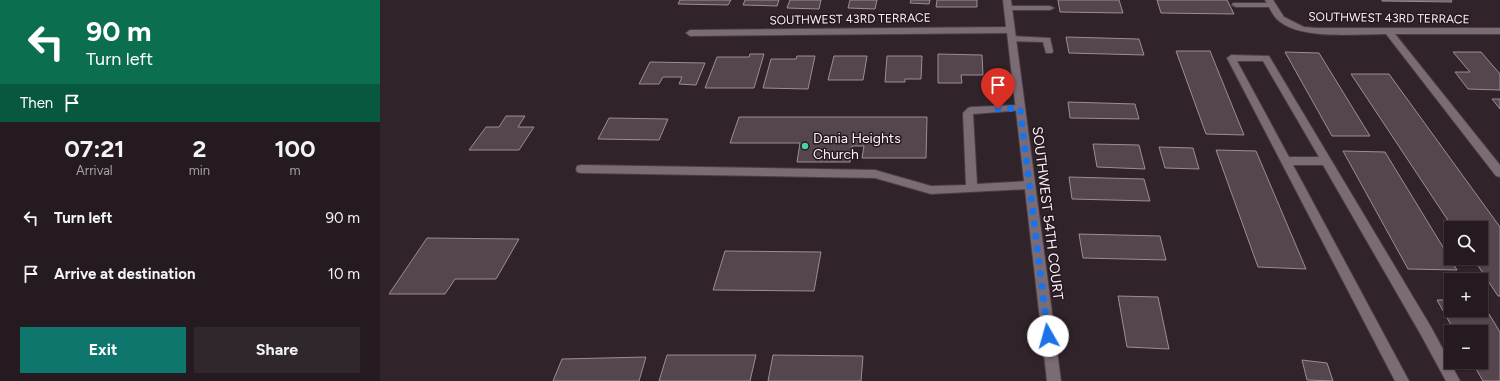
<!DOCTYPE html>
<html lang="en">
<head>
<meta charset="utf-8">
<style>
	:root { --surface:#241a20; --page:#30272d; --text:#f1f3f6; --muted:#a3a1a5; --line:#41383e; --accent:#0f766e }
	body { margin:0; font-family:Figtree,sans-serif; background:var(--page); color:var(--text); height:100vh; display:flex; flex-direction:column; font-size:15px; white-space:nowrap }
	* { box-sizing:border-box; margin:0 }
	p { font-size:13px; color:var(--muted) }
	.icon { flex:none; width:22px; height:22px; fill:none; stroke:currentColor; stroke-width:2; stroke-linecap:round; stroke-linejoin:round }
	.map { position:relative; flex:1; overflow:hidden }
	.drawer { display:flex; flex-direction:column; background:var(--surface); width:380px }
	.drawer>* { flex:none }
	.guide { background:#0b6e4f; color:#fff; overflow:hidden }
	.tools { position:absolute; left:1064px; top:221px; display:grid; gap:8px }
	.tools a { display:grid; place-items:center; width:44px; height:44px; border-radius:0px; background:var(--surface); box-shadow:0 1px 3px #0004,0 0 0 1px var(--line); font-size:20px }
	.pin { position:absolute; display:grid; place-items:center; width:34px; height:34px; color:#fff; margin:-41px -17px; border-radius:50% 50% 50% 0; rotate:-45deg; box-shadow:0 0 4px #0007 }
	.pin .icon { rotate:45deg }
	.me { position:absolute; width:44px; margin:-22px; rotate:353deg; stroke-linejoin:round; filter:drop-shadow(0 0 3px #0008) }
	.turn { display:flex; align-items:center; gap:14px; height:84px; padding:0 20px; font-size:18px }
	.turn .icon { width:52px; height:52px; stroke-width:2.5 }
	.turn b { display:block; font-size:28px; line-height:34px }
	.then { display:flex; align-items:center; height:38px; padding:0 20px; background:#0003; gap:8px; font-size:15px }
	.eta { display:flex; justify-content:space-evenly; align-items:center; height:68px; text-align:center }
	.eta b { font-size:24px; font-weight:700; line-height:28px }
	.primary-button { display:flex; gap:8px; margin-top:auto; padding:8px 20px }
	.primary-button a { flex:1; height:46px; border-radius:0px; background:var(--accent); color:#fff; font-size:16px; font-weight:700; line-height:46px; text-align:center }
	.primary-button a+a { background:var(--page); color:var(--text) }
	ul { padding:0; list-style:none }
	li { display:flex; align-items:center; gap:12px; height:56px; padding:0 20px }
	li div { flex:1 }
	li b { display:block; font-size:15px }
	li em { font-style:normal }
	main { display:flex; flex:1; min-height:0 }
	.map>svg:first-child { display:block }
	.building { fill:#55464e; stroke:#9d8c95 }
	.lines { fill:none; stroke-linecap:round; stroke-linejoin:round }
	.service-casing { stroke:#4a3e45; stroke-width:2 }
	.minor-casing { stroke:#4a3e45; stroke-width:2 }
	.service { fill:#7b6b74; fill-rule:evenodd }
	.minor { fill:#7b6b74; fill-rule:evenodd }
	.route { stroke:#1a73e8; stroke-width:7; stroke-dasharray:0 12.6 }
	.poi-dot { fill:#47d49e; stroke:#261921; stroke-width:1.5 }
	.labels { text-anchor:middle; stroke-width:3; stroke-linejoin:round; paint-order:stroke }
	.far-street-label { font-size:12px; fill:#faf1f6; stroke:#261921 }
	.poi-label { font-size:14px; fill:#faf1f6; stroke:#261921; text-anchor:start }
	.street-label { font-size:14px; fill:#faf1f6; stroke:#261921 }
</style>
</head>
<body>
<main>
<section class="drawer">
<div class="guide">
<div class="turn"><svg class="icon" aria-label="left" viewBox="0 0 24 24"><path d="M17 20v-9H6M10 6l-5 5 5 5"/></svg><div><b>90 m</b>Turn left</div></div>
<div class="then">Then<svg class="icon" aria-label="arrive" viewBox="0 0 24 24"><path d="M6 21V4h12l-3 4 3 4H6"/></svg></div>
</div>
<div class="eta">
<div><b>07:21</b><p>Arrival</p></div>
<div><b>2</b><p>min</p></div>
<div><b>100</b><p>m</p></div>
</div>
<ul>
<li><svg class="icon" aria-label="left" viewBox="0 0 24 24"><path d="M17 20v-9H6M10 6l-5 5 5 5"/></svg><div><b>Turn left</b></div><em>90 m</em></li>
<li><svg class="icon" aria-label="arrive" viewBox="0 0 24 24"><path d="M6 21V4h12l-3 4 3 4H6"/></svg><div><b>Arrive at destination</b></div><em>10 m</em></li>
</ul>
<div class="primary-button"><a>Exit</a><a>Share</a></div>
</section>
<div class="map">
<svg width="1120" height="381" viewBox="0 0 1120 381">
	<rect width="100%" height="100%" fill="#30232a"/>
	<g class="building">
		<polygon points="300,0 351,0 348,5 298,4"/>
		<polygon points="365,0 399,0 397,6 363,5"/>
		<polygon points="410,0 441,0 439,9 407,8"/>
		<polygon points="470,0 497,0 495,9 468,8"/>
		<polygon points="531,0 550,0 549,4 530,3"/>
		<polygon points="557,0 597,0 597,7 556,7"/>
		<polygon points="678,0 739,0 743,13 680,12"/>
		<polygon points="777,0 847,0 854,14 781,13"/>
		<polygon points="1002,0 1071,0 1072,2 1002,1"/>
		<polygon points="686,37 759,39 764,55 689,53"/>
		<polygon points="796,51 830,51 864,135 826,134"/>
		<polygon points="905,52 939,53 990,136 952,136"/>
		<polygon points="1073,52 1101,52 1120,74 1120,90 1088,89 1075,72 1090,72"/>
		<polygon points="370,54 384,54 374,88 325,88 337,57 369,57"/>
		<polygon points="558,54 602,55 603,75 581,75 582,83 558,83"/>
		<polygon points="417,56 435,56 428,89 383,88 391,59 416,59"/>
		<polygon points="454,56 487,56 483,80 448,80"/>
		<polygon points="507,56 542,56 541,79 525,79 525,82 505,82"/>
		<polygon points="270,62 325,63 316,85 299,84 302,77 283,77 279,84 259,84"/>
		<polygon points="971,74 1009,74 1120,227 1120,296 1118,296 1093,258 1101,258 1101,228 1073,228"/>
		<polygon points="1112,99 1120,99 1120,109"/>
		<polygon points="688,102 755,104 759,119 690,118"/>
		<polygon points="126,116 145,116 138,127 154,127 139,150 89,150 106,127 119,127"/>
		<polygon points="359,117 547,117 546,158 482,158 484,146 472,146 470,162 417,162 420,143 350,143"/>
		<polygon points="229,118 288,119 279,140 218,139"/>
		<polygon points="713,144 759,145 765,169 717,167"/>
		<polygon points="779,147 813,148 819,169 785,168"/>
		<polygon points="836,150 876,151 926,269 878,267"/>
		<polygon points="963,151 1005,152 1077,270 1028,269"/>
		<polygon points="689,177 764,179 770,201 692,199"/>
		<polygon points="699,234 780,236 786,260 703,258"/>
		<polygon points="47,238 139,239 116,279 75,279 65,294 9,294"/>
		<polygon points="345,251 441,252 434,291 333,290"/>
		<polygon points="738,296 778,297 789,349 747,347"/>
		<polygon points="1057,300 1071,300 1071,310 1101,310 1101,301 1120,332 1120,381 1103,381 1092,362 1101,362 1101,332 1075,332"/>
		<polygon points="287,355 376,355 370,381 279,381"/>
		<polygon points="393,355 483,356 481,381 388,381"/>
		<polygon points="266,357 259,381 173,381 182,359"/>
		<polygon points="922,360 947,363 953,381 927,380"/>
	</g>
	<g class="lines">
		<defs>
			<g id="service">
				<polygon points="853,3 892,3 896,5 892,7 856,7 852,5"/>
				<polygon points="625,6 670,6 674,8 670,10 625,10 624,8"/>
				<polygon points="632,36 670,38 673,51 672,53 666,53 663,42 629,41 628,39"/>
				<path d="M 851,55 L 889,56 L 1051,327 L 1080,381 L 1066,381 L 1041,335 L 943,165 L 913,165 L 1029,381 L 1015,381 L 847,58 ZM 857,61 L 883,61 L 939,157 L 909,157 Z"/>
				<polygon points="640,105 643,106 645,108 643,110 593,114 597,184 649,181 653,182 654,185 653,188 649,189 551,194 495,178 201,173 197,172 196,169 197,166 201,165 495,170 551,186 586,185 583,113 588,108 591,107"/>
			</g>
			<g id="minor">
				<polygon points="623,0 631,0 681,381 667,381 627,33 310,36 306,33 310,30 626,27"/>
				<path d="M 885,0 L 893,0 L 904,17 L 924,27 L 937,28 L 1120,28 L 1120,34 L 1015,34 L 1120,165 L 1120,177 L 1116,176 L 1006,34 C 976,34 922,40 899,21 C 893,17 889,6 885,0 Z"/>
			</g>
		</defs>
		<use href="#service" class="service-casing"/>
		<use href="#minor" class="minor-casing"/>
		<use href="#service" class="service"/>
		<use href="#minor" class="minor"/>
	</g>
	<g class="lines">
		<polyline class="route" points="618,109 640,108 668,336"/>
	</g>
	<circle class="poi-dot" cx="425" cy="146" r="4"/>
	<g class="labels">
		<g class="far-street-label">
			<text transform="translate(1009 18) rotate(1)" y="4">SOUTHWEST 43RD TERRACE</text>
			<text transform="translate(470 19) rotate(-1)" y="4">SOUTHWEST 43RD TERRACE</text>
		</g>
		<g class="poi-label">
			<text x="433" y="143">Dania Heights<tspan x="433" dy="16">Church</tspan></text>
		</g>
		<g class="street-label">
			<text transform="translate(668 213) rotate(83)" y="5">SOUTHWEST 54TH COURT</text>
		</g>
	</g>
</svg>
<div class="tools">
<a><svg class="icon" aria-label="search" viewBox="0 0 24 24"><circle cx="10" cy="10" r="6"/><path d="M15 15l6 6"/></svg></a>
<a>+</a>
<a>−</a>
</div>
<div class="pin" style="left:618px;top:109px;background:#d93025"><svg class="icon" aria-label="arrive" viewBox="0 0 24 24"><path d="M6 21V4h12l-3 4 3 4H6"/></svg></div>
<svg class="me" style="left:668px;top:336px" viewBox="-20 -20 40 40"><circle r="19" fill="#fff"/><path d="M0-13L10 11 0 6-10 11z" fill="#1a73e8"/></svg>
</div>
</main>
</body>
</html>
